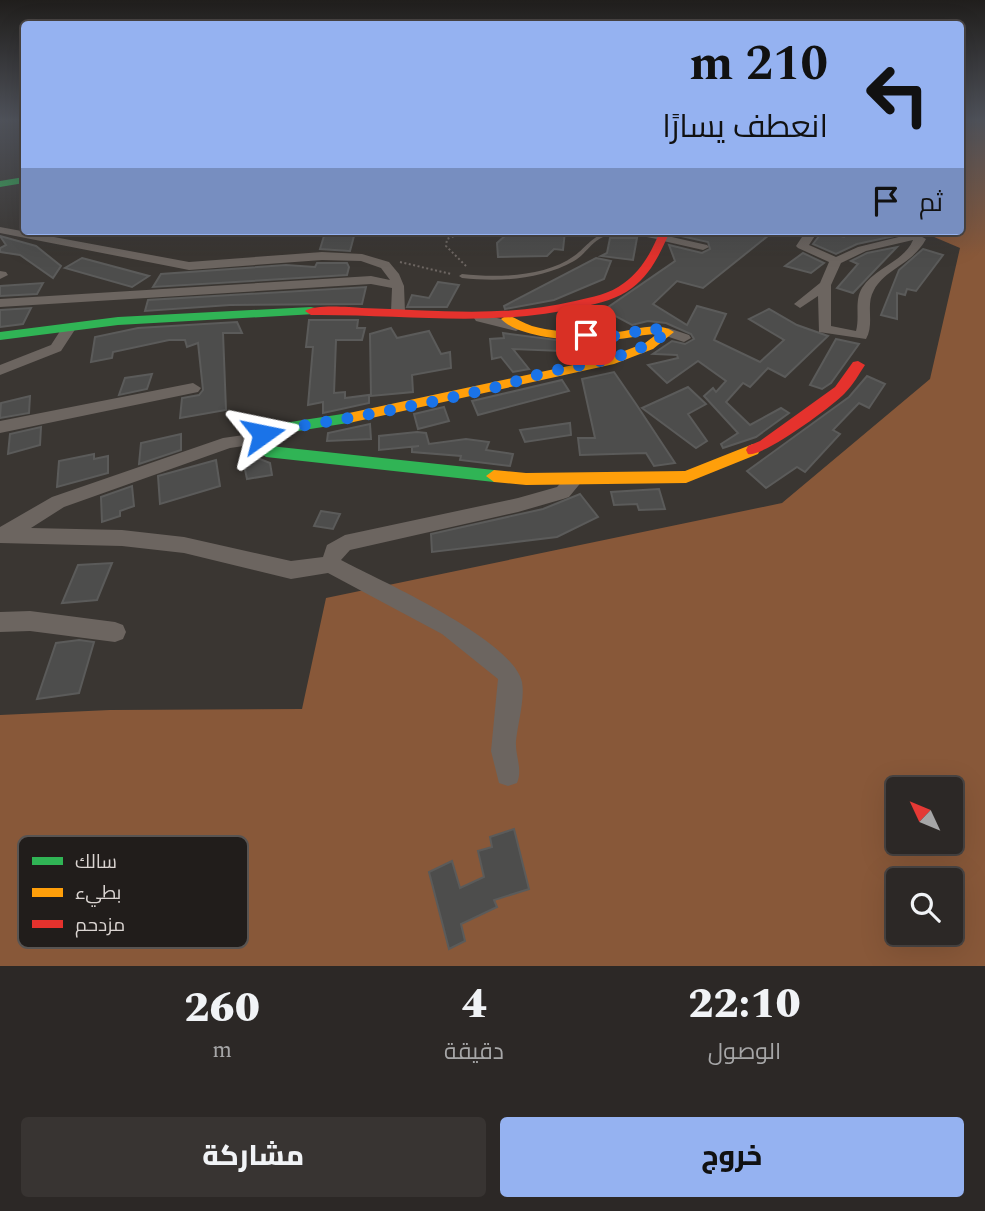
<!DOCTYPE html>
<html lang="ar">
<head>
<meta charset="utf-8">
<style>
	:root { --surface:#2c2826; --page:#383432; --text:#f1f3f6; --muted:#a6a6a7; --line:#484443; --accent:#95b2f1 }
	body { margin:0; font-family:Spectral,Cairo,serif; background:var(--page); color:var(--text); direction:rtl; height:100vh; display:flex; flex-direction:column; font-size:26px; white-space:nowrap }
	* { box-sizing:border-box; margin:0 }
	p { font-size:23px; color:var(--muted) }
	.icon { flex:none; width:38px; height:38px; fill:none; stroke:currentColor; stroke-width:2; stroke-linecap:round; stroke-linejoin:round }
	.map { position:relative; height:966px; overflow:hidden; direction:ltr }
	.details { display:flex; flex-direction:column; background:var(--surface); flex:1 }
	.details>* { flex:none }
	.banner { position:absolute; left:21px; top:21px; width:943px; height:214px; border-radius:7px; box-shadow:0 7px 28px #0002,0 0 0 2px var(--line); direction:rtl; background:#95b2f1; color:#111; overflow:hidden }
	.needle { width:46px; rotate:314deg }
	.tools { position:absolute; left:886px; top:777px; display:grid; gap:14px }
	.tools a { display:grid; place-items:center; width:77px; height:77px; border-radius:7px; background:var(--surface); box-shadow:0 7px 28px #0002,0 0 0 2px var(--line); font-size:35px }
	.pin { position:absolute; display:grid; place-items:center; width:60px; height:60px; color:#fff; margin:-30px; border-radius:14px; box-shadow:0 4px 10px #0006 }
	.me { position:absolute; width:77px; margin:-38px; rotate:78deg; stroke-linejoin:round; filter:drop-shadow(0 0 5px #0008) }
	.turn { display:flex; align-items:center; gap:24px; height:147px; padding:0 21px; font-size:32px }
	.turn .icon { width:91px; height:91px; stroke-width:2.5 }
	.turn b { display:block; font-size:49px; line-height:60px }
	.then { display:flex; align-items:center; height:66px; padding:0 21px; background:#0003; gap:14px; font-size:26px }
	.eta { display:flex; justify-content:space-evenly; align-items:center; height:119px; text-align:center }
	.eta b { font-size:42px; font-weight:800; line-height:49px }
	.primary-button { display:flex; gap:14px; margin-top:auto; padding:14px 21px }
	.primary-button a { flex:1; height:80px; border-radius:7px; background:var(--accent); color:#111; font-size:28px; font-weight:800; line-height:80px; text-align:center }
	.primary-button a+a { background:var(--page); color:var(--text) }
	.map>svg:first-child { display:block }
	.forest { fill:#885839; fill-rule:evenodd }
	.building { fill:#4d4d4c; stroke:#5b5b5a; stroke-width:2 }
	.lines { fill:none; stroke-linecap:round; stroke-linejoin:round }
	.path { stroke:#6e6763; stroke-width:2; stroke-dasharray:2 2.5; stroke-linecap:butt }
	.lane { fill:#6c6560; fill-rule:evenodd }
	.street { fill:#6c6560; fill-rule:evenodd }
	.fast { fill:#30b455; fill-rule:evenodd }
	.slow { fill:#ff9f0a; fill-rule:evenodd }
	.jam { fill:#e5322d; fill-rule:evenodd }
	.route { stroke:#1a73e8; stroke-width:12; stroke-dasharray:0 21.6 }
	.key { fill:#211d1b; stroke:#585452; stroke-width:2 }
	.key-label { font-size:19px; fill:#dad4d1 }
</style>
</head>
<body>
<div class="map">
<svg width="985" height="966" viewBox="0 0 985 966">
	<rect width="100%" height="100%" fill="#3a3632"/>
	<path class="forest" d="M 961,120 L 985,120 L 985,966 L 0,966 L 0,715 L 110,710 L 302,709 L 326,598 L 782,503 L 930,379 L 960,248 L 920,231 L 961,231 ZM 898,789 L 950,789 L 950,842 L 898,842 ZM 898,880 L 950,880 L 950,933 L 898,933 Z"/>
	<g class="building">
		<polygon points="528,231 565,231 563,250 554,249 547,256 498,257 497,243 507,234 527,235"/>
		<polygon points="688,231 774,231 703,288 677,281 653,304 687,325 697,306 726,314 714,340 760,362 784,340 749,319 769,309 797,325 828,336 785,377 768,368 750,387 743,383 726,402 750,425 781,408 789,413 756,437 723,448 721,444 738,433 704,396 713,388 716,392 726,381 698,361 667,383 648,365 678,358 677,355 653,354 672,341 685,344 694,339 691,334 666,323 648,321 632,325 604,310 675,261 669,245 702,253 710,249 708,242 681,236"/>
		<polygon points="823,231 844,237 850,231 859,234 863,231 898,231 894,236 857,244 836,254 813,244"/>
		<polygon points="0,236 36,246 61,266 53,278 20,255 0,252 0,248 6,245"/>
		<polygon points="324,236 354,236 350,251 320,249"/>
		<polygon points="610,238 637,238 633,260 601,256 607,253"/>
		<polygon points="897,247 853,293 837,288 858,264 851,261 867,253"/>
		<polygon points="923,249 943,255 916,291 907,289 905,295 897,293 897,319 881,315 899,270"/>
		<polygon points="803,253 824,263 811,273 785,266"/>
		<polygon points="82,258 149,276 132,287 65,268"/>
		<polygon points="596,258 611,261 604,279 554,300 505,309 504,306"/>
		<polygon points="317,263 347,263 349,267 347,275 153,287 161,274 286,265 315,267"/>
		<polygon points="438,282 459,285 447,307 407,307 412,295 429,298"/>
		<polygon points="43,283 37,294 0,296 0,286"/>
		<polygon points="366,287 362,304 230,305 145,311 148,300"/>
		<polygon points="31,308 23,324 0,327 0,310"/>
		<polygon points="309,320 358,320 357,328 365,328 362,340 336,340 334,393 345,392 345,398 369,395 369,403 323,413 323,402 308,405 313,347 306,347"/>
		<polygon points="237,322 242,333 223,333 226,410 180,418 182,398 199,395 203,390 198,343 187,347 185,340 169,340 113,352 112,358 91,362 95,337 138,328"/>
		<polygon points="391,328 397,338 429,331 441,354 450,352 451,368 412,375 413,392 371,396 370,334"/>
		<polygon points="503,333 588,344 587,352 513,349 529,369 513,372 501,357 492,359 490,339 504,338"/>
		<polygon points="836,339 859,344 831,383 822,389 810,385"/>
		<polygon points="614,372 636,404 675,463 654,466 646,453 580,455 578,438 595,438 582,379"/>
		<polygon points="152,374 147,389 119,395 125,378"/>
		<polygon points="867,376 885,384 869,408 859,403 833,430 840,434 805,472 797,467 766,488 747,471 849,397"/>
		<polygon points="562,380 569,391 478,415 472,401"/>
		<polygon points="688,387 706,404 688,414 707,441 696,448 642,408"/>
		<polygon points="30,396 29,413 0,418 1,403"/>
		<polygon points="444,407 449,421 418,429 414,414"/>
		<polygon points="570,423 571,435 525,442 520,430"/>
		<polygon points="370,424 371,439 327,441 328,433"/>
		<polygon points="41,427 40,445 8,454 10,434"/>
		<polygon points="417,432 426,433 429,444 466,439 489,442 486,450 513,454 510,466 460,460 461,456 412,452 412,447 419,446 379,450 379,436"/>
		<polygon points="181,434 181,450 139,464 141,443"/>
		<polygon points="94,454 94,459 108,456 108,473 57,487 59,461"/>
		<polygon points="255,457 270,463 272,475 247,479 243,460"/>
		<polygon points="216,460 220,486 160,504 158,476"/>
		<polygon points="132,486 134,506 120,511 120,516 102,522 101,497"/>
		<polygon points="659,489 665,509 639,510 637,504 614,505 611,492"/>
		<polygon points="580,494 598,517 557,537 432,552 431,534 543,509"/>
		<polygon points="321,511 340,514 333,529 314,526"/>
		<polygon points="112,563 97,600 62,603 78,565"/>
		<polygon points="79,640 94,642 79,693 37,699 56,643"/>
		<polygon points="514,829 529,889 494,900 497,907 461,924 465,941 449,949 429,872 452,861 460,888 484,877 478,851 492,847 490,837"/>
	</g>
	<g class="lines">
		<g class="path">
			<polyline points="466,231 447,239 446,246 466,266"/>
			<polyline points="400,262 451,274"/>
		</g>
		<path class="lane" d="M 610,232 L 625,232 L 663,236 L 666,238 L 663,240 C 645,237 621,230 603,237 C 591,242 585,255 574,261 C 540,280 499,282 462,278 L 459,276 L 462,274 C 497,278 545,277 574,256 C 588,246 591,236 610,232 Z"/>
		<g class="street">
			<polygon points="0,227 189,262 322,252 362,254 389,262 399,274 404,286 405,312 398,316 391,312 392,288 371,284 0,307 0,299 371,276 390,280 381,268 361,261 322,260 189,270 0,233"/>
			<path d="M 806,231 L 818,231 L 809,245 L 836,257 L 858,247 L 915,233 L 926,239 C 913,264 885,269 874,290 C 865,305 875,323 866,339 L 819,332 L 818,296 L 800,308 L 794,304 L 820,283 L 829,262 L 798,248 L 796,246 ZM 913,240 C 904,262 875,267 862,288 C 854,301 860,317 856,331 L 831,326 L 831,285 L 841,263 L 866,251 Z"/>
			<polygon points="663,235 707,245 709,247 703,250 659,240 659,236"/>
			<polygon points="0,271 6,272 8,275 0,279"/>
			<polygon points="481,314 521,324 523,327 516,331 476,321 474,318"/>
			<polygon points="69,324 76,328 61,351 0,375 0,365 51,345 64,325"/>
			<polygon points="668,328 689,335 691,338 684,342 663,335 661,332"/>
			<polygon points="193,383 201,388 198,392 0,433 0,421"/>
			<path d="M 258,433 L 264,435 L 266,439 L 264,443 L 230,448 L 64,507 L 31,528 L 122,530 L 184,537 L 291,561 L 323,557 L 327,545 L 345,535 L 518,498 L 557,487 L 568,475 L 580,475 L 583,480 L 569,497 L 563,499 L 518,512 L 350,550 L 341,560 C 381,581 512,639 522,682 C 525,699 518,723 516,741 C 515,756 523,769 517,783 L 508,786 L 499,783 L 491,751 L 498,679 L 442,634 L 328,573 L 291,579 L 184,553 L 122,546 L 0,543 L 0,527 L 52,497 L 223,438 Z"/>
			<polygon points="30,611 115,622 123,625 126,632 123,639 115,642 30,631 0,632 0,612"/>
		</g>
		<g class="fast">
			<polygon points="24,177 24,183 0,187 0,181"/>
			<polygon points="311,307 315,308 315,314 118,325 0,340 0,332 118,317"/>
			<polygon points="349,413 356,418 354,422 273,435 266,443 270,446 494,470 502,476 494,482 266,457 252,446 253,435 264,426"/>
		</g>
		<g class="slow">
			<path d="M 507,315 C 516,318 523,323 532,326 C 558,333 588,334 615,332 C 633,331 658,320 674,332 L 653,349 L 614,364 L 349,423 L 344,422 L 342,418 L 349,413 L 606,358 L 645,343 L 657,334 C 644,334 632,338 619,339 C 589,342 523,341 501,319 Z"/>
			<polygon points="753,444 758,446 760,450 758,454 686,483 526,485 494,482 486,476 494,470 526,473 685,471"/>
		</g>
		<g class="jam">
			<path d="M 660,231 L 670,231 C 661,252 651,274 632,288 C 618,299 599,303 582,307 C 493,328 402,314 311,315 L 305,311 C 315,304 349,307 362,308 C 434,310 505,318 575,301 C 592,297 610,294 624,283 C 642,270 652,251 660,231 Z"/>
			<path d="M 858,361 L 865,365 C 859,374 853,385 845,393 C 833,406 762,458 748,454 L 746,450 L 748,446 L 760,441 L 835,387 L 853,362 Z"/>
		</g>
	</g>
	<linearGradient id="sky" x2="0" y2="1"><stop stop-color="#201e1c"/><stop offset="0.47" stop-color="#4f525a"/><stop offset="1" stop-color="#4f525a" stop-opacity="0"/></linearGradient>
	<rect width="985" height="255" fill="url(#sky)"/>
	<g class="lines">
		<path class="route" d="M 263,434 L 270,430 C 340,421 411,407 480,391 C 503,386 525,378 548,372 C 592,362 630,359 668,332 L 651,328 L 617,336 L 586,335"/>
	</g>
	<rect x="18" y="836" width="230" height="112" rx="10" class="key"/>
	<rect x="32" y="857" width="31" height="8" fill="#30b455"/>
	<rect x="32" y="888" width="31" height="9" fill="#ff9f0a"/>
	<rect x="32" y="920" width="31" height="8" fill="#e5322d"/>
	<g class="key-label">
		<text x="75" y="868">سالك</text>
		<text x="75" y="899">بطيء</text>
		<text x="75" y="931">مزدحم</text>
	</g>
</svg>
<div class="tools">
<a><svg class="needle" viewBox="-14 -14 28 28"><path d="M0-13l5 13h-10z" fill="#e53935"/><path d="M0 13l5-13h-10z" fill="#a6a6a7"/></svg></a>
<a><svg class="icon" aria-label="search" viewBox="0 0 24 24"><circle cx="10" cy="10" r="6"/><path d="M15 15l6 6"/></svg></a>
</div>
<div class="pin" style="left:586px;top:335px;background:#d93025"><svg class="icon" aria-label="arrive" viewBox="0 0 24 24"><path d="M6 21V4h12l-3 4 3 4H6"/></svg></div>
<svg class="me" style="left:263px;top:434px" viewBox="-20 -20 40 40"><path d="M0-17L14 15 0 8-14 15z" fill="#1a73e8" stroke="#fff" stroke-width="4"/></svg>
<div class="banner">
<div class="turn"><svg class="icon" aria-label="left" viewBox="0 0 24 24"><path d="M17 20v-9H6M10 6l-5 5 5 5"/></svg><div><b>210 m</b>انعطف يسارًا</div></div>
<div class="then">ثم<svg class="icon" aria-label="arrive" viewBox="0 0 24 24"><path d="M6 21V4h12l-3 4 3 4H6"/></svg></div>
</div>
</div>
<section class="details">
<div class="eta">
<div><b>22:10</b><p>الوصول</p></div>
<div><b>4</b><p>دقيقة</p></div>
<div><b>260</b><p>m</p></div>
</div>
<div class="primary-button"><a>خروج</a><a>مشاركة</a></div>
</section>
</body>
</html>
